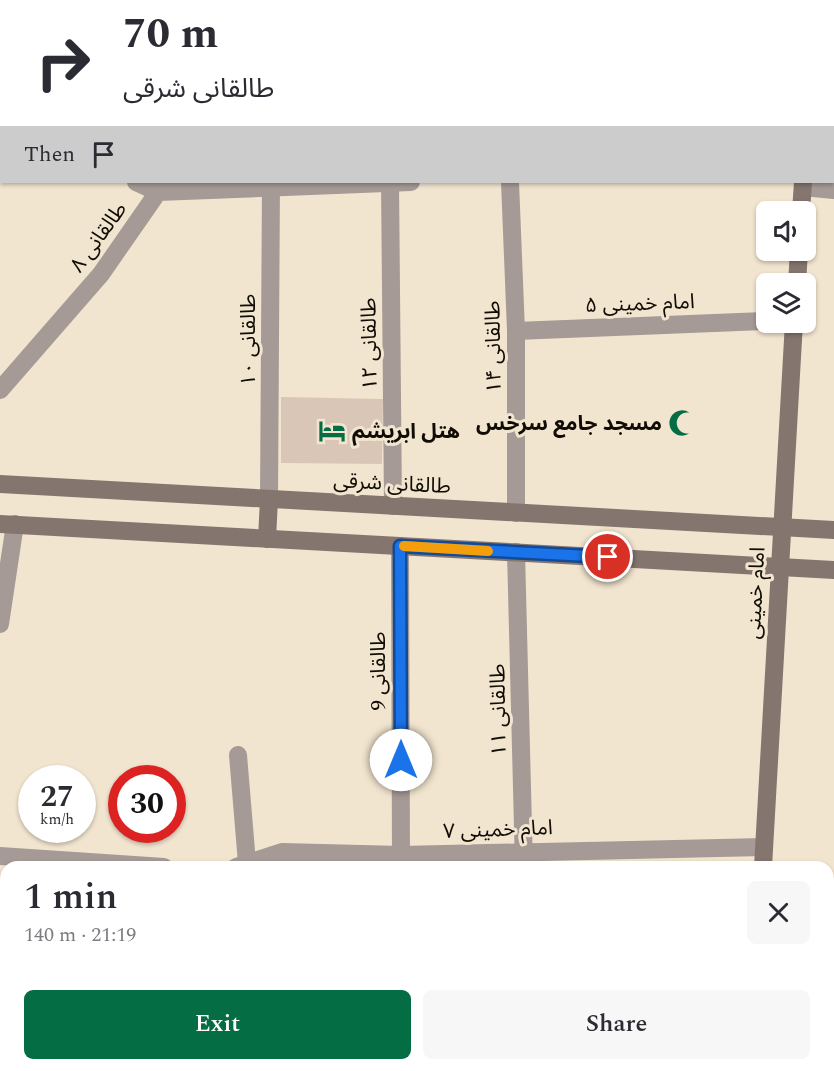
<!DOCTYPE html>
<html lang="en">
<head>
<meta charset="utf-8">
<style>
	:root { --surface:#fff; --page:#f7f7f7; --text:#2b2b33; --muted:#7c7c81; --accent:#056d43 }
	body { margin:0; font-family:Spectral,"Noto Sans Arabic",serif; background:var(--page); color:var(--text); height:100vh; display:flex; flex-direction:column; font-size:22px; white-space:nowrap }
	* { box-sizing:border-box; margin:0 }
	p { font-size:20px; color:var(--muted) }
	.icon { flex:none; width:33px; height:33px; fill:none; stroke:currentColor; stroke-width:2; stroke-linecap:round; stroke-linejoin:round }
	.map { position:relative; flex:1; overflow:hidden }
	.details { position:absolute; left:0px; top:861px; width:834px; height:210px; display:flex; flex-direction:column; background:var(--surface); border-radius:18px 18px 0 0; box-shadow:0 2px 4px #0004 }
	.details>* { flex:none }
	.guide { position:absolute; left:0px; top:0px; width:834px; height:183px; box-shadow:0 2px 4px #0004; background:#fff; color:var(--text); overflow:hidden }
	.tools { position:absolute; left:756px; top:201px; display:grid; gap:12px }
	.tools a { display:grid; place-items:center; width:60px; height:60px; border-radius:9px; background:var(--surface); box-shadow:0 2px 4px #0004; font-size:30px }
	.speed { position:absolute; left:18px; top:765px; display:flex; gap:12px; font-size:30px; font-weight:700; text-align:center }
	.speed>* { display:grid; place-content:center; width:78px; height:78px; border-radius:50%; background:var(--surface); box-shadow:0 2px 4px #0004; line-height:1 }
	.speed small { font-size:15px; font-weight:400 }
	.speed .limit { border:9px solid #d22; background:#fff; color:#111 }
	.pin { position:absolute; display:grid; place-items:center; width:51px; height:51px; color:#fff; margin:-26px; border:3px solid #fff; border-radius:50%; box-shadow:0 2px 6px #0007 }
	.me { position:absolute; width:66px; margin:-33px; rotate:0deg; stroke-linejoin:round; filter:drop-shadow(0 0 4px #0008) }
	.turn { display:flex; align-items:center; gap:21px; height:126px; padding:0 24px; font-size:27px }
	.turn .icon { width:78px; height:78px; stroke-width:2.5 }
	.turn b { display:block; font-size:42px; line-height:51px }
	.then { display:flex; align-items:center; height:57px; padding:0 24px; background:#0003; gap:12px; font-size:22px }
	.round { display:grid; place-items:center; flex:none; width:63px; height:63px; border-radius:9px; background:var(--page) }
	.summary { display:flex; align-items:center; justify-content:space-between; height:102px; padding:0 24px }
	h1 { font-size:36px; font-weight:600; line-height:45px }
	.primary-button { display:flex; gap:12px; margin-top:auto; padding:12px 24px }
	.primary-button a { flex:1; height:69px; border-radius:9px; background:var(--accent); color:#fff; font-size:24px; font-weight:600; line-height:69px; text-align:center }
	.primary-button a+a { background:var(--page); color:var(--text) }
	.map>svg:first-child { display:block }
	.building { fill:#dac6b6 }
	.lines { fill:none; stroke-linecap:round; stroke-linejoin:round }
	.street { stroke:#a59a95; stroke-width:18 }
	.secondary { stroke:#85756f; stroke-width:18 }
	.route-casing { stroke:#114b97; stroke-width:15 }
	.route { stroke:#1a73e8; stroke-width:10 }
	.slow { stroke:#f59e0b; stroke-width:10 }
	.labels { text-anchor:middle; stroke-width:6; stroke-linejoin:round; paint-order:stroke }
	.street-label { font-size:21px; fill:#100c05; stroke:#f2e5cf }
	.poi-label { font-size:21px; font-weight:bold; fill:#100c05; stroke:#f2e5cf; text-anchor:end }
</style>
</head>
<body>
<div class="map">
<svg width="834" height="1071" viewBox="0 0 834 1071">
	<rect width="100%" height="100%" fill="#f2e5cf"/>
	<polygon class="building" points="281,397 383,399 382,464 281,463"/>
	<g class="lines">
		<g class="street">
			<polyline points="268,0 268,2"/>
			<polyline points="629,0 629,2"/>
			<polyline points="390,2 390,0"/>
			<polyline points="0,113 2,114"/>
			<polyline points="136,182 158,192"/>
			<polyline points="390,182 393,506"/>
			<polyline points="510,182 516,331 516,513"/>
			<polyline points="803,187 834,190"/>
			<polyline points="516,331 766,321"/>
			<polyline points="0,390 101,274 158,192 411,182"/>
			<polyline points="269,499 271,182"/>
			<polyline points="400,546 401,865"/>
			<polyline points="516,552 524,867"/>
			<polyline points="0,624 15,524"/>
			<polyline points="238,755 247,863"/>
			<polyline points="0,856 164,867"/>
			<polyline points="236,867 282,852 401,855 764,847"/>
			<polyline points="828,901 834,903"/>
			<polyline points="404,1065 404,1071"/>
			<polyline points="526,1065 526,1071"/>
		</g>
		<g class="secondary">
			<polyline points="831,2 831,0"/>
			<polyline points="801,212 803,182"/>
			<polyline points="797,284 799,250"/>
			<polyline points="0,484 834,530"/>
			<polyline points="0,524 834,570"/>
			<polyline points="267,539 269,499"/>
			<polyline points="763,867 794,322"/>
			<polyline points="752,1071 753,1065"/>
		</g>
	</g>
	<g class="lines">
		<defs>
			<polyline id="route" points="401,760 400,546 608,557"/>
		</defs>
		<use href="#route" class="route-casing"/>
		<use href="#route" class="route"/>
		<polyline class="slow" points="404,546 488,551"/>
	</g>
	<defs>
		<symbol id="mosque-bare" viewBox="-9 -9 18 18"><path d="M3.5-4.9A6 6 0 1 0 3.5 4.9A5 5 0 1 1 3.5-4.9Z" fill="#056d43" stroke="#f2e5cf" stroke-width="2.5" paint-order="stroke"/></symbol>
		<symbol id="hotel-bare" viewBox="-9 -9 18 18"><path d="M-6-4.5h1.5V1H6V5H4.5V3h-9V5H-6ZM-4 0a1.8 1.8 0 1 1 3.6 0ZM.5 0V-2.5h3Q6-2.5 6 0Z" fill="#056d43" stroke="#f2e5cf" stroke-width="2.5" paint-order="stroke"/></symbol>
	</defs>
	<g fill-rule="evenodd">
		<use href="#mosque-bare" x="663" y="404" width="38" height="38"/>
		<use href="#hotel-bare" x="313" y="412" width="38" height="38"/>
	</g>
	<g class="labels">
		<g class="street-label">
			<text transform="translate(98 237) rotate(-54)" y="7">طالقانی ۸</text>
			<text transform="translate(640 303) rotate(-2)" y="7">امام خمینی ۵</text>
			<text transform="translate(248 340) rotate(-90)" y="7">طالقانی ۱۰</text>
			<text transform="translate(369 344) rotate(-91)" y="7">طالقانی ۱۲</text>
			<text transform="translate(493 347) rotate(-91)" y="7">طالقانی ۱۴</text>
			<text transform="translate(392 483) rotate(3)" y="7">طالقانی شرقی</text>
			<text transform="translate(755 593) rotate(-87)" y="7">امام خمینی</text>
			<text transform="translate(378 671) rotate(-90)" y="7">طالقانی 9</text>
			<text transform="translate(498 710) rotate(-91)" y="7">طالقانی ۱۱</text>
			<text transform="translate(498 829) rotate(-2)" y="7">امام خمینی ۷</text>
		</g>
		<g class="poi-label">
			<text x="662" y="430">مسجد جامع سرخس</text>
			<text x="352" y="438" text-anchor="start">هتل ابریشم</text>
		</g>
	</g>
</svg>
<div class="tools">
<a><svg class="icon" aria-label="sound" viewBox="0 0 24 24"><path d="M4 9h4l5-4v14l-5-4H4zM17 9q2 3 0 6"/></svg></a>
<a><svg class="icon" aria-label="layers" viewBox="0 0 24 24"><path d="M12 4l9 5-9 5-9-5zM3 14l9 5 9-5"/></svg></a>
</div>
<div class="speed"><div>27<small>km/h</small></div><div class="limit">30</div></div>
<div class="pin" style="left:608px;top:557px;background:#d93025"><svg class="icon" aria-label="arrive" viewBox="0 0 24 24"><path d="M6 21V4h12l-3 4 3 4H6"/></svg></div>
<svg class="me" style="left:401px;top:760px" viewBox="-20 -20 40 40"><circle r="19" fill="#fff"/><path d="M0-13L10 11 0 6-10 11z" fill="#1a73e8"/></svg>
<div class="guide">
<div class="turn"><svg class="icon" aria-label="right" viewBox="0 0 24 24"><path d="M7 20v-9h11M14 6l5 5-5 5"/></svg><div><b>70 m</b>طالقانی شرقی</div></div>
<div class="then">Then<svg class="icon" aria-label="arrive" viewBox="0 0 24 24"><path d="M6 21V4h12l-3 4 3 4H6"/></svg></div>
</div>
<section class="details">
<div class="summary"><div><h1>1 min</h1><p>140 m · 21:19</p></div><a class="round"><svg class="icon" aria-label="close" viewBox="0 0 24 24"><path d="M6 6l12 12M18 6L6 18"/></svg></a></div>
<div class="primary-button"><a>Exit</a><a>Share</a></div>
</section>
</div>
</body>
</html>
